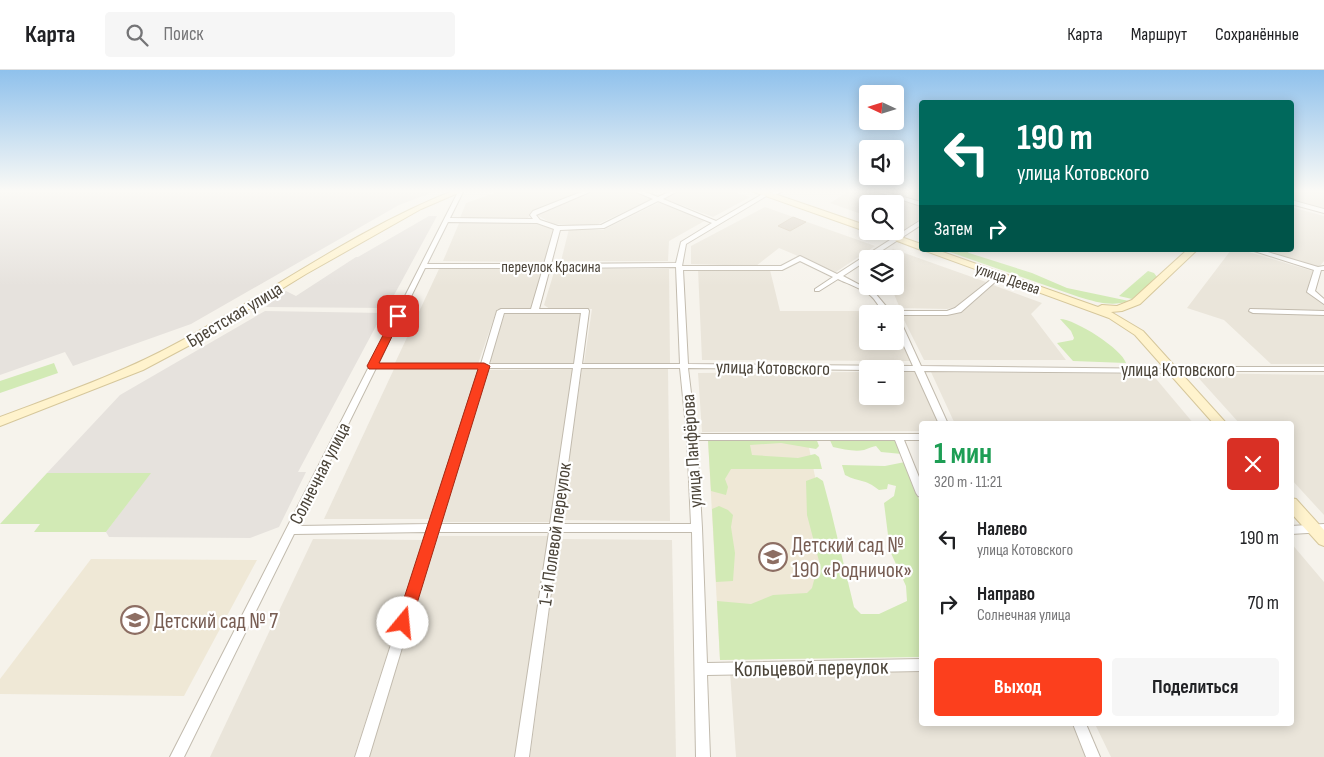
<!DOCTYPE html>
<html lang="ru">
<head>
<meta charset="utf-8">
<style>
	:root { --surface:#fff; --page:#f6f6f6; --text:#202124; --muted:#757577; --line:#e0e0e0; --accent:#fc3f1d }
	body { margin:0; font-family:"Sofia Sans Condensed",sans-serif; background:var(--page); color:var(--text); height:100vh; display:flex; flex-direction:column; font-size:19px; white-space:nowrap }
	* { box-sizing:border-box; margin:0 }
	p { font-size:16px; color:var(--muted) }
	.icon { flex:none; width:28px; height:28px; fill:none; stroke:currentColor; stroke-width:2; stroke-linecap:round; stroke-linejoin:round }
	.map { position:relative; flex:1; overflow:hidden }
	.sheet { position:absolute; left:919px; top:351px; width:375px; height:305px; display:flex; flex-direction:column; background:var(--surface); border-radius:5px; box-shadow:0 2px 12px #0003 }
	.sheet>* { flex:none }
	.banner { position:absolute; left:919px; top:30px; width:375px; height:152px; border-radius:5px; box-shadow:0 2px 12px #0003; background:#00695c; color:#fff; overflow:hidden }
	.needle { width:32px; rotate:274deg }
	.buttons { position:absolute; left:859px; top:15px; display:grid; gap:10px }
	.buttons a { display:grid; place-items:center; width:45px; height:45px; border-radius:5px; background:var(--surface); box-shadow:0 2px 12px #0003; font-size:25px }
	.pin { position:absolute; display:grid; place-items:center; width:42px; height:42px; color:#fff; margin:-21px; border-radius:10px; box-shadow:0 2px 8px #0006 }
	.me { position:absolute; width:55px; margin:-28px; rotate:17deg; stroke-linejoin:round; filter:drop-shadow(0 0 4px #0008) }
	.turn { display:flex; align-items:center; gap:18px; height:105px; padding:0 15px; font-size:22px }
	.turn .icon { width:65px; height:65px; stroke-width:2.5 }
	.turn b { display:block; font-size:35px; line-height:42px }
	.then { display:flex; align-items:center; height:48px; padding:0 15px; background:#0003; gap:10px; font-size:19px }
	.round { display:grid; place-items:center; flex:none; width:52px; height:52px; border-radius:5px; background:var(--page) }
	.overview { display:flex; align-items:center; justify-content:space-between; height:85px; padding:0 15px }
	h1 { font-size:30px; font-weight:700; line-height:38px; color:#1e9e55 }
	.action { display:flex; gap:10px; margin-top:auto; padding:10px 15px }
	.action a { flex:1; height:58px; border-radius:5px; background:var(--accent); color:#fff; font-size:20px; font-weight:700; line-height:58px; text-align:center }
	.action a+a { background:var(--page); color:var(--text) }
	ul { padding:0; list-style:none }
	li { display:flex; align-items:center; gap:15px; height:65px; padding:0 15px }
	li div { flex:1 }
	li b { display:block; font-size:19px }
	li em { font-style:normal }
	header { display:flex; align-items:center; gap:30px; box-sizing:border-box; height:70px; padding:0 25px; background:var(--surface); border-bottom:1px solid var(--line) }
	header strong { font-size:24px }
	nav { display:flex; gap:28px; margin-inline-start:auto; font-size:18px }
	.search { width:350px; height:45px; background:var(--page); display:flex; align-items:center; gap:12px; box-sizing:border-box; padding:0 18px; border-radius:5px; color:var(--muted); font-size:19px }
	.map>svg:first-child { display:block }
	.residential { fill:#eae5da; fill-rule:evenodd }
	.industrial { fill:#e6e2dd }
	.education { fill:#efe8d6 }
	.green { fill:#d2eab5 }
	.building { fill:#d8cfc1; stroke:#d3c7b4 }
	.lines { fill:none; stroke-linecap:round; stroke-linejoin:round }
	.street-casing { stroke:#c2bbae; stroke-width:2 }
	.secondary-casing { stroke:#d6c79b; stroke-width:2 }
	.street { fill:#fff; fill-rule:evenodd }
	.secondary { fill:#fff3cd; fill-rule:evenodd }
	.route { fill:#fc3f1d; stroke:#a42913 }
	.labels { text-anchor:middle; stroke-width:4.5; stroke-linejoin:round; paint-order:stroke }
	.far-street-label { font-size:16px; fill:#4b4439; stroke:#fff }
	.street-label { font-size:19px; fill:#4b4439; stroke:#fff }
	.near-education-label { font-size:22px; fill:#785e54; stroke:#fff; text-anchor:start }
	.near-street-label { font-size:22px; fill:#4b4439; stroke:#fff }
</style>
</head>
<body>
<header>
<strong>Карта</strong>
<div class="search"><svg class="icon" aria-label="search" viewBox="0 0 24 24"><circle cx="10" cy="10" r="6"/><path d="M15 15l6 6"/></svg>Поиск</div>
<nav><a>Карта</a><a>Маршрут</a><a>Сохранённые</a></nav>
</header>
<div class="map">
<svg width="1324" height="687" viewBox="0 0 1324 687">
	<rect width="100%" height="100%" fill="#f6f3ec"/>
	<g class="residential">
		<polygon points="503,120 586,120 534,141 527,149 460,148 466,133"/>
		<polygon points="593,120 628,120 652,129 594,156 553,154 535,144"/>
		<polygon points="684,120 727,120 750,127 713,147 665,129"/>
		<polygon points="851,120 871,120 921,135 921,148 905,160 895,156 895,134 868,134 867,146 830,133"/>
		<polygon points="882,120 921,120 921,132"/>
		<polygon points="1291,120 1324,120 1324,138 1291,129"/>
		<polygon points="662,131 708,149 669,171 668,191 561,191 569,159 603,160"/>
		<polygon points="765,137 875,176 836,202 779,178 756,196 691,194 691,176"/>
		<polygon points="1291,137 1324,146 1324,191 1319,197 1259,180 1291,180"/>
		<polygon points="460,151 536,152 557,161 548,192 443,191"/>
		<polygon points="893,179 986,212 959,236 947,239 900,238 893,222 881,216 895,216 895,189 880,189"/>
		<polygon points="1231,180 1242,180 1316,202 1307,219 1324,233 1324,294 1271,294 1224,250 1187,238"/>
		<polygon points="439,199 545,199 535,238 497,239 478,294 395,293"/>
		<polygon points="555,199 669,199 670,294 584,293 592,239 550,239 544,235"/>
		<path d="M 698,199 L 770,200 L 780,241 L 894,241 L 917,291 L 702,290 ZM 868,244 L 895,244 L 895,271 L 868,271 Z"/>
		<polygon points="993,215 1042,233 1031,244 1066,290 924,290 901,244 962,242"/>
		<polygon points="505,243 582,243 574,294 492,294 490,290"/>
		<polygon points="479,298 431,449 324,449 394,299"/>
		<polygon points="573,299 550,452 441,452 488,300"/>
		<polygon points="582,299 668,299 670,451 560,450"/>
		<polygon points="867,302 868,326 895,326 895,302 922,302 944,354 921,354 921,361 702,362 698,303"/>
		<polygon points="931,302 1152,304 1194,354 955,354"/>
		<polygon points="1194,303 1324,305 1324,445 1291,409 1291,354 1240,354"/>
		<polygon points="437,466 549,466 516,687 369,687"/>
		<polygon points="313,469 424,470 354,687 210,687"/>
		<polygon points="559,469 672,470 676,687 530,687"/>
		<polygon points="1291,473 1324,512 1324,687 1111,687 1095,654 1291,654"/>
		<polygon points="730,602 921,602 921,654 1082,654 1097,687 736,687"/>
	</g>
	<g class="industrial">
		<polygon points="0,120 439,120 399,135 191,254 73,296 65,282 0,305"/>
		<polygon points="429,146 437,146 387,238 266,237 273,230 286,221 296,226 356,187 358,187"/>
		<polygon points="265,241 383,243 298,402 306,402 279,457 250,468 109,467 106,462 150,403 47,403 120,325"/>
	</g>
	<g class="education">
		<polygon points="807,368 853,588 720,590 708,370"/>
		<polygon points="91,489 257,490 184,626 0,624 0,609"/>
	</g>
	<g class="green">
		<path d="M 944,180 L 965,180 L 969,183 L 1032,203 L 1067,218 L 1129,231 C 1112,237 1096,232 1079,227 Z"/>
		<polygon points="1148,201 1154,203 1157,207 1132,229 1119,226"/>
		<path d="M 1060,249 C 1075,249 1122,279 1126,293 L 1073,291 L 1057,273 L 1073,270 L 1074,268 L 1071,261 Z"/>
		<polygon points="54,293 58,303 0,323 0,311"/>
		<path d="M 895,367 L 902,384 L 881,382 L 876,376 C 870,377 868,379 864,380 C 854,382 843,379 833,377 L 829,368 Z"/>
		<polygon points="816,368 819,376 816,379 781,373 750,375 752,385 798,388 815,384 819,387 822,399 731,399 725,409 728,417 726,425 711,421 708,370"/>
		<path d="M 905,392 L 921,435 L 921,587 L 720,590 L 717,531 L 751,534 L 773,525 L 807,523 L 812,518 L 819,491 L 807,445 L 806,411 L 817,407 L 823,411 L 831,441 L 854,537 L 861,544 L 879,544 L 907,531 L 906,516 L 890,481 L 884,433 L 894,426 L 896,416 L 888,414 L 887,419 L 879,420 C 864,408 860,413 845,405 L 842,395 L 885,396 Z"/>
		<polygon points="47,403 151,403 106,462 34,462 40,454 0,454"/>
		<polygon points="719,436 728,440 733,445 731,457 735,483 733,511 716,512 712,439"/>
	</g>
	<polygon class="building" points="793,147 806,152 790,161 778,156"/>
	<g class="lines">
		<defs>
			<g id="street">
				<path d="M 459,120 L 464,120 L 450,148 L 533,149 L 530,145 L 533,141 L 586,120 L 592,120 L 592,121 L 536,145 L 540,150 L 558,156 L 601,155 L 653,129 L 634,121 L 634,120 L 640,120 L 658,127 L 673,120 L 678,120 L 678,121 L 663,129 L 716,151 L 766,122 L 771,123 L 778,120 L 783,120 L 783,121 L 773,126 L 768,125 L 686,174 L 682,196 L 781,196 L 800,186 L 837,204 L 921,150 L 921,155 L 843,206 L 875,223 L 885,235 L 894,241 L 947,241 L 955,238 L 998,204 L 1000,203 L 1003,205 L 961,242 L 947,245 L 895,245 L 895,244 C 879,244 880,234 871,226 C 865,220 846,213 838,209 L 819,221 L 815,221 L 815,219 L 833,207 L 800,191 L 782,200 L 683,200 L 688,294 L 913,296 L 895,256 L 895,246 L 899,248 L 921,296 L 1174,299 L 1191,297 L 1324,297 L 1324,301 L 1191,301 L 1174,303 L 924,301 L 948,354 L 939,354 L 915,301 L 895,301 L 895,299 L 868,299 L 868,300 L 688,298 L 696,364 L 921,364 L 921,370 L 904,370 L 921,412 L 921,427 L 918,426 L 916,423 L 895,370 L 697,370 L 702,458 L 707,593 L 921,589 L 921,601 L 707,605 L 710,687 L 696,687 L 692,462 L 559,462 L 529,687 L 515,687 L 549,462 L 437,462 L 369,687 L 355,687 L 427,462 L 294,464 L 184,687 L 170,687 ZM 658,131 L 712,153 L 681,172 L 676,193 L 551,194 L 560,160 L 604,158 ZM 448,152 L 537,153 L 554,159 L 544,194 L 427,194 ZM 676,197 L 680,294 L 582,294 L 589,241 L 588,239 L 539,239 L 550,198 ZM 425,198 L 543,198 L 531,239 L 501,239 L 497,241 L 481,294 L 378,294 ZM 504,243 L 581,243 L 574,294 L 489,294 ZM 376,298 L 479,298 L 429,454 L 298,456 ZM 487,298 L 573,298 L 550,454 L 440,454 ZM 581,298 L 680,298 L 687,367 L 691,454 L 560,454 Z"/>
				<polygon points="872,120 879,120 921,132 921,136"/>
				<polygon points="1291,130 1324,139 1324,143 1291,134"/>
				<polygon points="1251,180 1261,180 1318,197 1324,196 1324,200 1321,200 1315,221 1324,229 1324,234 1307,222 1314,200"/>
				<polygon points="1250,239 1324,241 1324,245 1253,243 1249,241"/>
				<polygon points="1324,454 1324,462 1291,464 1291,456"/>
				<polygon points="1073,654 1086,654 1100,687 1086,687"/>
			</g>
			<g id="secondary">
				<path d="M 455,120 L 465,120 L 421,139 L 306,204 L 190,275 L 143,300 L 0,356 L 0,347 C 61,324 123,303 181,271 C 272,221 358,158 455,120 Z"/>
				<polygon points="753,120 763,120 868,156 868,161 870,161 865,161 754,122"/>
				<polygon points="871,161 884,161 921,174 921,180"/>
				<polygon points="923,180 937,180 1098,237 1102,235 1117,236 1132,230 1187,180 1197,180 1140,234 1122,241 1111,242 1143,261 1227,354 1214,354 1135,265 1109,248"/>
				<polygon points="1291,428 1296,429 1324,460 1324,476 1319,474 1291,443"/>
			</g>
		</defs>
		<use href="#street" class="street-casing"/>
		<use href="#secondary" class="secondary-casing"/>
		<use href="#street" class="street"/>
		<use href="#secondary" class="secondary"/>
	</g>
	<linearGradient id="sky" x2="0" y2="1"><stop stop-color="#8fc1ec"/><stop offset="0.56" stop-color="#fbfaf6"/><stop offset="1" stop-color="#fbfaf6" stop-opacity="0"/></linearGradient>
	<rect width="1324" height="216" fill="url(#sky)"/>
	<polygon class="route" points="398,243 402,246 379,293 484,293 490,296 411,553 409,558 403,560 398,558 396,553 478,299 369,299 367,296 393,246"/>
	<defs>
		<symbol id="school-ring" viewBox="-11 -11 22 22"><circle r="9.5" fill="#fff" stroke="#8d6e63" stroke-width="1.5"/><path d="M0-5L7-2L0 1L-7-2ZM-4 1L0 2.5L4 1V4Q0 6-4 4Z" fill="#8d6e63"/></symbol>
	</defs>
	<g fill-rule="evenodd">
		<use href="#school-ring" x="757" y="471" width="32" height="32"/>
		<use href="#school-ring" x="119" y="534" width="32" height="32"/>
	</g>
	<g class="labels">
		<g class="far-street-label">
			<text x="551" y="202">переулок Красина</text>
			<text transform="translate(1008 208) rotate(19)" y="6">улица Деева</text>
		</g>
		<g class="street-label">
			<text transform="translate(234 244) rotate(-31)" y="7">Брестская улица</text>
			<text transform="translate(773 297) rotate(1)" y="7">улица Котовского</text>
			<text x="1178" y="306">улица Котовского</text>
			<text transform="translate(691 381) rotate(-94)" y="7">улица Панфёрова</text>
			<text transform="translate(319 403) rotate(-63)" y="7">Солнечная улица</text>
			<text transform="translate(554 464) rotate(-82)" y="7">1-й Полевой переулок</text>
		</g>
		<g class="near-education-label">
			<text x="792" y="482">Детский сад №<tspan x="792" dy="25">190 «Родничок»</tspan></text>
			<text x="154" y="558">Детский сад № 7</text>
		</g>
		<g class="near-street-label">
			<text transform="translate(811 597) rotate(-1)" y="8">Кольцевой переулок</text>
		</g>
	</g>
</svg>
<div class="buttons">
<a><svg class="needle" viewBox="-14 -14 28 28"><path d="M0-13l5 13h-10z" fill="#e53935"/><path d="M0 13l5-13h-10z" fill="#757577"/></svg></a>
<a><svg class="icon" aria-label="sound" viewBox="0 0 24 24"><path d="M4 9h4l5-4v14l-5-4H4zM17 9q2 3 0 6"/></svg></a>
<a><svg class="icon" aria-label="search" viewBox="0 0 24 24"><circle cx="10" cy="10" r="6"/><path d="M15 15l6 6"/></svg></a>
<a><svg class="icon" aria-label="layers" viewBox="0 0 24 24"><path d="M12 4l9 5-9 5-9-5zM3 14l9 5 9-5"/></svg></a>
<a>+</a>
<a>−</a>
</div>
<div class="pin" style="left:398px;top:246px;background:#d93025"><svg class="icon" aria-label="arrive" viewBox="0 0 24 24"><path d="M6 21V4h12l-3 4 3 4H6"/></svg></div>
<svg class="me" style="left:403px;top:553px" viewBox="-20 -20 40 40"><circle r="19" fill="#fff"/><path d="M0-13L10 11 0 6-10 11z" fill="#fc3f1d"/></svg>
<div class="banner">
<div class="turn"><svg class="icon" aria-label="left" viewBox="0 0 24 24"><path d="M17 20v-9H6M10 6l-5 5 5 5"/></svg><div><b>190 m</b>улица Котовского</div></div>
<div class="then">Затем<svg class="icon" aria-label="right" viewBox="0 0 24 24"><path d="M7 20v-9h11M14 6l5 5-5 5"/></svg></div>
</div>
<section class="sheet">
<div class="overview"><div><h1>1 мин</h1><p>320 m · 11:21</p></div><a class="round" style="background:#d93025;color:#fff"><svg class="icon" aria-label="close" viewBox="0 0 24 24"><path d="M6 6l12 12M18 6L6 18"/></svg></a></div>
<ul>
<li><svg class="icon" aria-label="left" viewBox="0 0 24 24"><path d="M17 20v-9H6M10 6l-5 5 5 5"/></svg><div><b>Налево</b><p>улица Котовского</p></div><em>190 m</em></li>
<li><svg class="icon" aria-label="right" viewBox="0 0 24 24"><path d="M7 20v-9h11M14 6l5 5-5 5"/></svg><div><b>Направо</b><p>Солнечная улица</p></div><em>70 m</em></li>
</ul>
<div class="action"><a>Выход</a><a>Поделиться</a></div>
</section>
</div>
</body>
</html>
